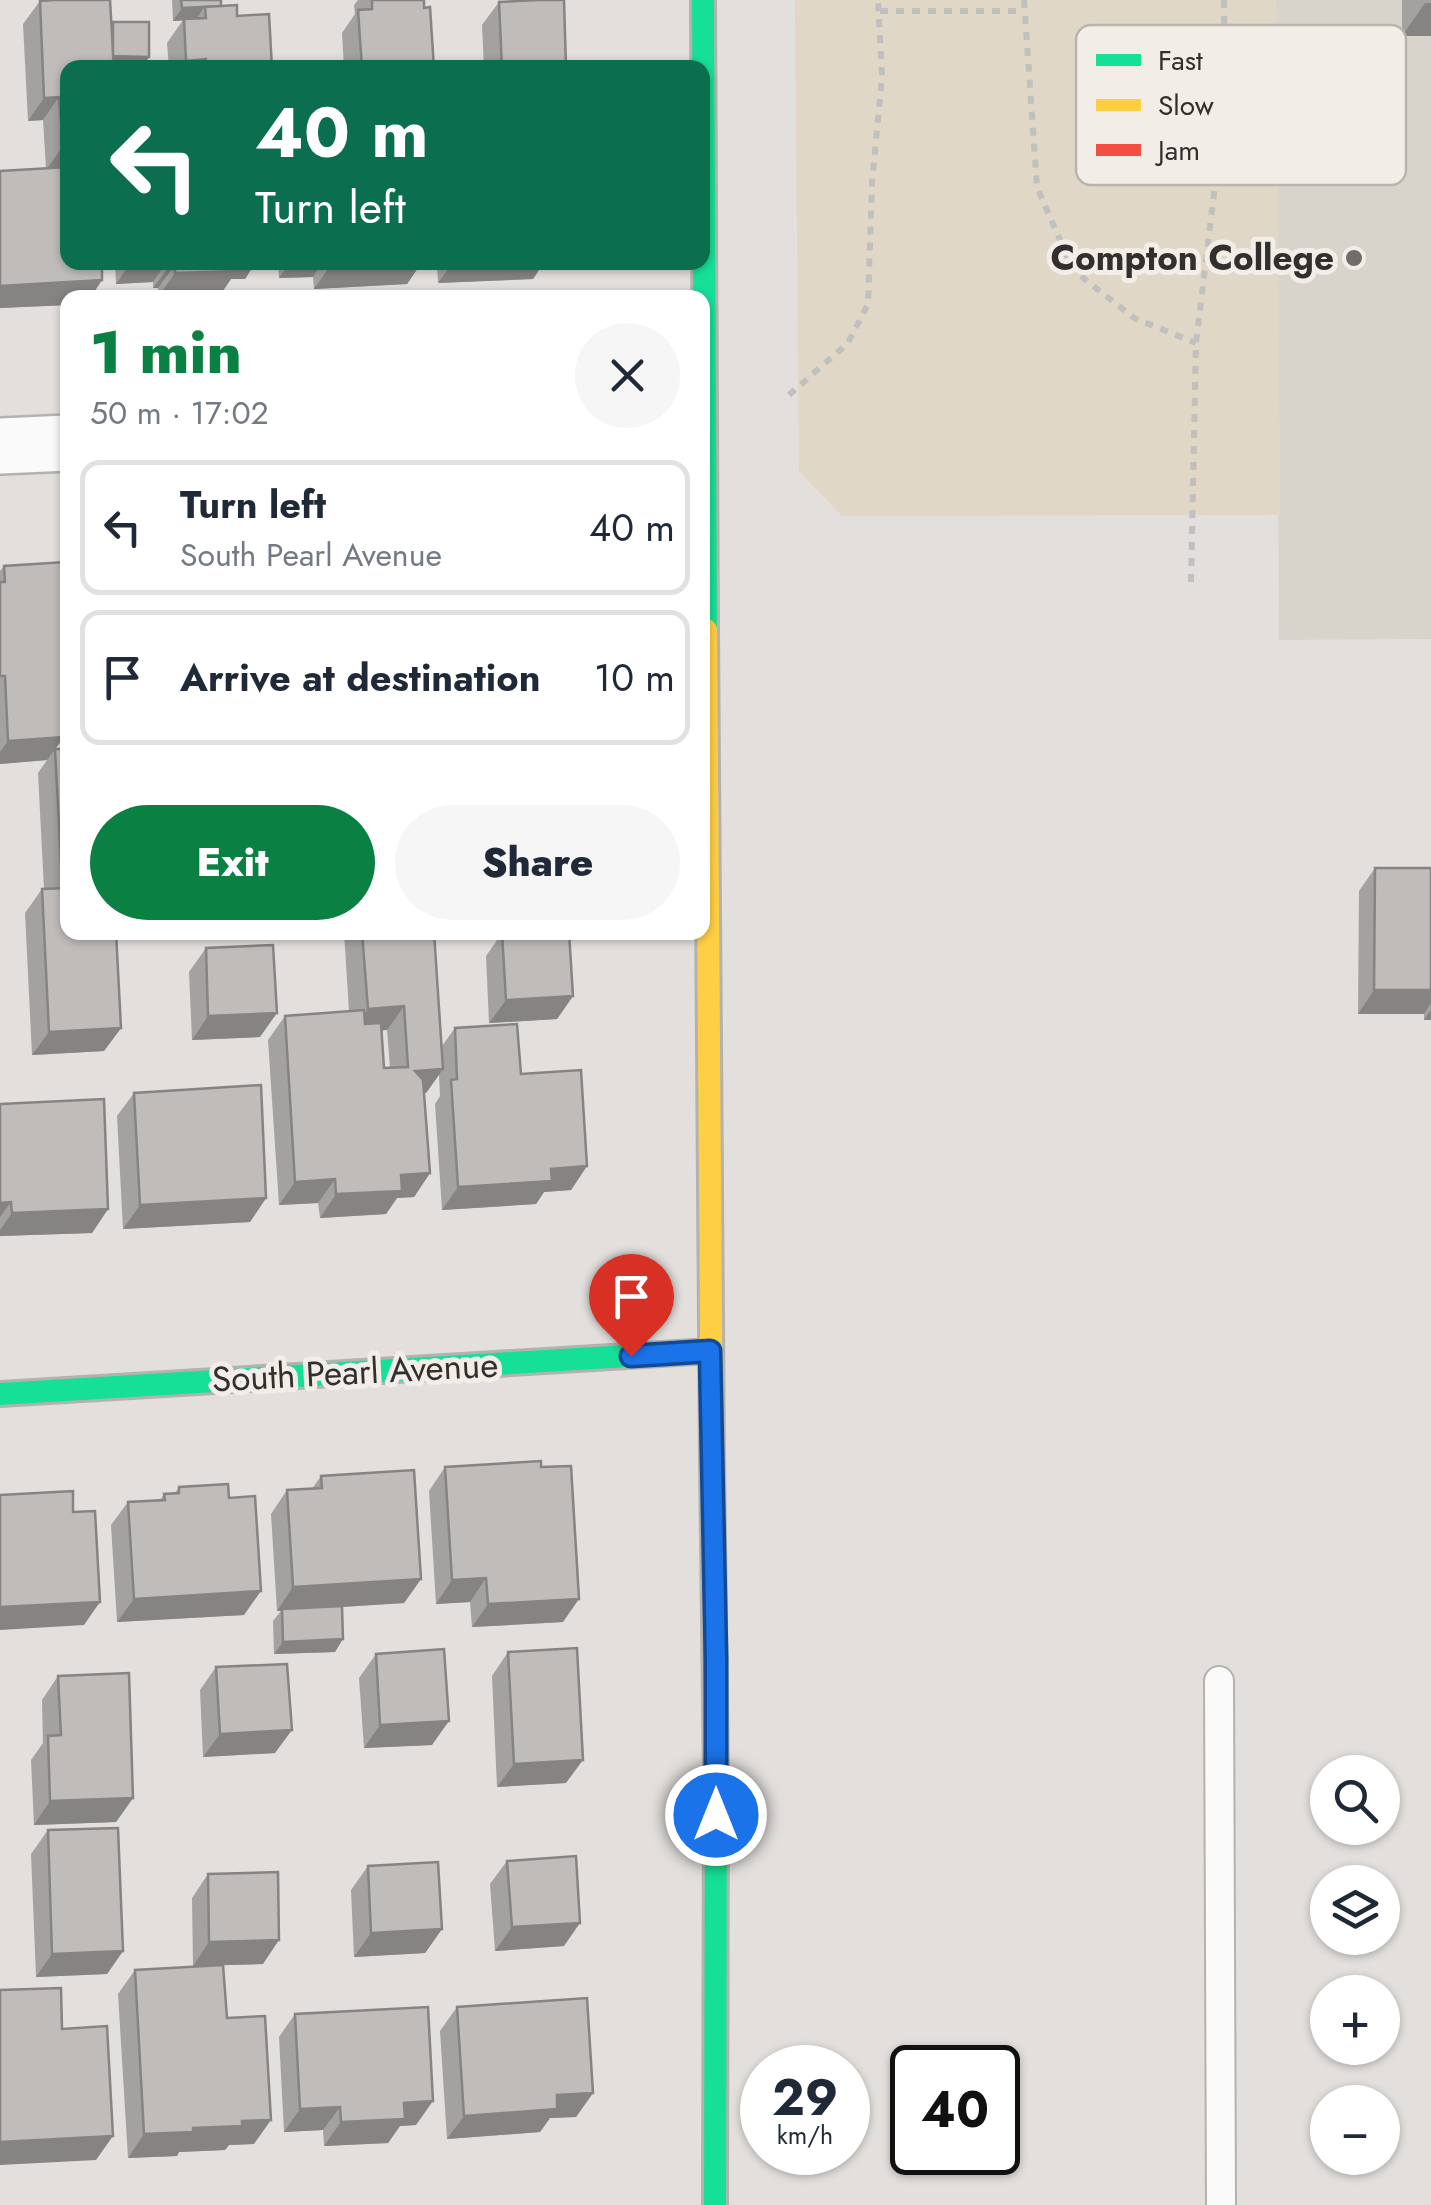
<!DOCTYPE html>
<html lang="en">
<head>
<meta charset="utf-8">
<style>
	:root { --surface:#fff; --page:#f6f6f7; --text:#1f2937; --muted:#747a83; --line:#e0e1e3; --accent:#0b8043 }
	body { margin:0; font-family:Jost,sans-serif; background:var(--page); color:var(--text); height:100vh; display:flex; flex-direction:column; font-size:38px; white-space:nowrap }
	* { box-sizing:border-box; margin:0 }
	p { font-size:32px; color:var(--muted) }
	.icon { flex:none; width:55px; height:55px; fill:none; stroke:currentColor; stroke-width:2; stroke-linecap:round; stroke-linejoin:round }
	.map { position:relative; flex:1; overflow:hidden }
	.details { position:absolute; left:60px; top:290px; width:650px; height:650px; display:flex; flex-direction:column; background:var(--surface); border-radius:20px; box-shadow:0 2px 8px #0004 }
	.details>* { flex:none }
	.banner { position:absolute; left:60px; top:60px; width:650px; height:210px; border-radius:20px; box-shadow:0 2px 8px #0004; background:#0b6e4f; color:#fff; overflow:hidden }
	.controls { position:absolute; left:1310px; top:1755px; display:grid; gap:20px }
	.controls a { display:grid; place-items:center; width:90px; height:90px; border-radius:50%; background:var(--surface); box-shadow:0 2px 8px #0004; font-size:50px }
	.speed { position:absolute; left:740px; top:2045px; display:flex; gap:20px; font-size:50px; font-weight:700; text-align:center }
	.speed>* { display:grid; place-content:center; width:130px; height:130px; border-radius:50%; background:var(--surface); box-shadow:0 2px 8px #0004; line-height:1 }
	.speed small { font-size:25px; font-weight:400 }
	.speed .limit { border:5px solid #111; border-radius:15px; background:#fff; color:#111 }
	.pin { position:absolute; display:grid; place-items:center; width:85px; height:85px; color:#fff; margin:-102px -42px; border-radius:50% 50% 50% 0; rotate:-45deg; box-shadow:0 0 10px #0007 }
	.pin .icon { rotate:45deg }
	.me { position:absolute; width:110px; margin:-55px; rotate:0deg; stroke-linejoin:round; filter:drop-shadow(0 0 8px #0008) }
	.turn { display:flex; align-items:center; gap:35px; height:210px; padding:0 30px; font-size:45px }
	.turn .icon { width:130px; height:130px; stroke-width:2.5 }
	.turn b { display:block; font-size:70px; line-height:85px }
	.round { display:grid; place-items:center; flex:none; width:105px; height:105px; border-radius:52px; background:var(--page) }
	.headline { display:flex; align-items:center; justify-content:space-between; height:170px; padding:0 30px }
	h1 { font-size:60px; font-weight:800; line-height:75px; color:var(--accent) }
	.button { display:flex; gap:20px; margin-top:auto; padding:20px 30px }
	.button a { flex:1; height:115px; border-radius:60px; background:var(--accent); color:#fff; font-size:40px; font-weight:800; line-height:115px; text-align:center }
	.button a+a { background:var(--page); color:var(--text) }
	ul { padding:0; list-style:none }
	li { display:flex; align-items:center; gap:30px; height:135px; margin:0 20px 15px; padding:0 10px; border:5px solid var(--line); border-radius:20px }
	li div { flex:1 }
	li b { display:block; font-size:38px }
	li em { font-style:normal }
	.map>svg:first-child { display:block }
	.built { fill:#d9d4cb }
	.green { fill:#e1d7c6 }
	.lines { fill:none; stroke-linecap:round; stroke-linejoin:round }
	.lane-casing { stroke:#b4b2af; stroke-width:32 }
	.street-casing { stroke:#b4b2af; stroke-width:60 }
	.fast-casing { stroke:#b4b2af; stroke-width:28 }
	.slow-casing { stroke:#b4b2af; stroke-width:28 }
	.jam-casing { stroke:#b4b2af; stroke-width:28 }
	.path { stroke:#c0c0be; stroke-width:6; stroke-dasharray:8 8; stroke-linecap:butt }
	.lane { stroke:#fbfafa; stroke-width:28 }
	.street { stroke:#fbfafa; stroke-width:55 }
	.fast { stroke:#16e098; stroke-width:22 }
	.slow { stroke:#ffcf43; stroke-width:22 }
	.jam { stroke:#f24e42; stroke-width:22 }
	.wall { fill:#a4a2a0; fill-rule:evenodd }
	.shaded-wall { fill:#868482 }
	.building { fill:#bfbcba; stroke:#868482; stroke-width:2.5 }
	.route-casing { stroke:#114b97; stroke-width:25 }
	.route { stroke:#1a73e8; stroke-width:18 }
	.poi-dot { fill:#706d6b; stroke:#f2eee7; stroke-width:4 }
	.labels { text-anchor:middle; stroke-width:10; stroke-linejoin:round; paint-order:stroke }
	.poi-label { font-size:35px; font-weight:bold; fill:#32302e; stroke:#f2eee7; text-anchor:end }
	.street-label { font-size:35px; fill:#32302e; stroke:#f2eee7 }
	.key { fill:#f2eee7; stroke:#b8b5b0; stroke-width:2.5 }
	.key-label { font-size:28px; fill:#32302e }
</style>
</head>
<body>
<div class="map">
<svg width="1431" height="2205" viewBox="0 0 1431 2205">
	<rect width="100%" height="100%" fill="#e2dfdc"/>
	<polygon class="built" points="1276,0 1431,0 1431,639 1279,640"/>
	<polygon class="green" points="795,0 1276,0 1280,515 842,516 799,471"/>
	<g class="lines">
		<defs>
			<polyline id="lane" points="1219,1681 1221,2205"/>
			<polyline id="street" points="0,446 68,443"/>
			<g id="fast">
				<polyline points="703,0 706,630"/>
				<polyline points="0,1394 710,1351"/>
				<polyline points="715,2205 716,1781"/>
			</g>
			<polyline id="slow" points="706,630 712,1460"/>
			<polyline id="jam" points="712,1460 716,1781"/>
		</defs>
		<use href="#lane" class="lane-casing"/>
		<use href="#street" class="street-casing"/>
		<use href="#fast" class="fast-casing"/>
		<use href="#slow" class="slow-casing"/>
		<use href="#jam" class="jam-casing"/>
		<g class="path">
			<polyline points="1024,0 1037,187 1073,270 1134,318 1196,343"/>
			<polyline points="880,11 1024,11"/>
			<polyline points="789,395 848,343 868,304 872,183 882,76 878,0"/>
			<polyline points="1191,582 1196,343 1225,102 1224,0"/>
		</g>
		<use href="#lane" class="lane"/>
		<use href="#street" class="street"/>
		<use href="#fast" class="fast"/>
		<use href="#slow" class="slow"/>
		<use href="#jam" class="jam"/>
	</g>
	<g class="wall">
		<polygon points="172,0 221,0 221,6 237,16 272,68 169,68 167,43 183,20 173,21"/>
		<polygon points="358,0 372,0 434,68 344,68 342,33 355,14 354,5"/>
		<rect x="1402" y="0" width="29" height="36"/>
		<polygon points="40,1 111,25 113,22 149,57 142,68 68,68 102,280 90,298 68,298 68,305 0,308 46,168 43,120 28,121 23,24"/>
		<polygon points="499,2 566,68 484,68 482,25"/>
		<polygon points="115,262 256,262 245,279 231,279 220,295 158,297 158,288 153,288 153,282 116,284"/>
		<polygon points="278,262 422,262 407,284 314,289 313,277 279,278"/>
		<polygon points="437,262 568,262 564,269 539,270 533,279 438,283"/>
		<polygon points="4,566 68,578 68,699 63,701 64,737 55,749 121,1028 104,1051 32,1055 25,913 42,889 44,889 38,773 47,760 0,764 0,571"/>
		<polygon points="1375,868 1431,868 1431,1020 1424,1020 1424,1014 1358,1014 1359,891"/>
		<path d="M 344,932 L 434,932 L 442,1046 L 455,1028 L 521,1074 L 587,1166 L 571,1190 L 544,1192 L 536,1204 L 442,1210 L 435,1104 L 440,1096 L 439,1075 L 426,1093 L 424,1093 L 430,1173 L 414,1197 L 397,1198 L 386,1214 L 320,1218 L 318,1203 L 279,1205 L 268,1040 L 285,1016 L 349,1011 ZM 382,1030 L 387,1030 L 390,1068 L 384,1068 Z"/>
		<polygon points="502,933 573,996 557,1019 489,1023 486,956"/>
		<polygon points="206,948 260,1037 192,1040 189,972"/>
		<polygon points="134,1093 266,1198 250,1222 123,1229 117,1116"/>
		<polygon points="0,1104 108,1209 92,1233 0,1236"/>
		<polygon points="445,1467 563,1622 472,1627 470,1602 436,1604 429,1491"/>
		<polygon points="321,1476 421,1579 404,1603 342,1607 335,1652 274,1654 273,1621 281,1611 277,1611 271,1514 287,1490 312,1489"/>
		<polygon points="179,1487 244,1615 117,1622 111,1525 128,1502 160,1500 164,1494 175,1493"/>
		<polygon points="508,1652 566,1783 497,1787 492,1676"/>
		<polygon points="376,1654 432,1745 364,1748 359,1678"/>
		<polygon points="216,1667 275,1753 203,1757 200,1690"/>
		<polygon points="58,1676 133,1798 116,1822 34,1825 31,1760 43,1743 42,1700"/>
		<polygon points="48,1830 123,1951 107,1974 36,1977 31,1854"/>
		<polygon points="507,1861 564,1946 495,1951 490,1884"/>
		<polygon points="368,1866 442,1929 425,1953 354,1957 351,1890"/>
		<polygon points="208,1874 263,1964 193,1966 192,1898"/>
		<polygon points="135,1970 227,2018 254,2144 229,2145 225,2150 179,2152 177,2156 128,2158 118,1994"/>
		<polygon points="457,2007 593,2093 576,2117 550,2118 540,2132 447,2139 440,2031"/>
		<polygon points="295,2014 416,2125 400,2126 388,2143 324,2146 323,2130 284,2132 279,2037"/>
	</g>
	<g class="shaded-wall">
		<polygon points="1425,3 1431,3 1431,36 1402,36"/>
		<polygon points="204,7 196,20 173,21 182,8"/>
		<polygon points="113,56 149,57 142,68 105,68"/>
		<polygon points="206,59 200,68 182,68 186,61"/>
		<polygon points="59,97 43,120 28,121 44,98"/>
		<polygon points="63,146 68,146 68,169 46,170"/>
		<polygon points="131,262 167,262 153,282 116,284"/>
		<polygon points="231,262 256,262 245,279 231,279 220,295 158,297 175,273"/>
		<polygon points="290,262 322,262 313,277 279,278"/>
		<polygon points="389,262 422,262 407,284 314,289 330,266"/>
		<polygon points="453,262 568,262 564,269 539,270 533,279 438,283"/>
		<polygon points="170,265 175,265 158,288 153,288"/>
		<polygon points="102,280 90,298 68,298 68,305 0,308 0,286"/>
		<polygon points="68,678 68,699 66,701 45,702 62,679"/>
		<polygon points="64,737 47,760 0,764 0,752 8,741"/>
		<polygon points="1374,990 1431,990 1431,1003 1424,1014 1358,1014"/>
		<polygon points="573,996 557,1019 489,1023 506,1000"/>
		<polygon points="404,1006 387,1030 351,1033 368,1009"/>
		<polygon points="1431,1010 1431,1020 1424,1020"/>
		<polygon points="277,1013 260,1037 192,1040 208,1016"/>
		<polygon points="121,1028 104,1051 32,1055 49,1032"/>
		<polygon points="443,1069 426,1093 399,1095 415,1071"/>
		<polygon points="587,1166 571,1190 544,1192 536,1204 442,1210 458,1187 551,1169"/>
		<polygon points="430,1173 414,1197 397,1198 386,1214 320,1218 336,1194 401,1175"/>
		<polygon points="335,1179 318,1203 279,1205 295,1182"/>
		<polygon points="266,1198 250,1222 123,1229 140,1205"/>
		<polygon points="11,1202 0,1217 0,1203"/>
		<polygon points="108,1209 92,1233 0,1236 0,1230 12,1213"/>
		<polygon points="486,1578 470,1602 436,1604 452,1580"/>
		<polygon points="421,1579 404,1603 277,1611 293,1587"/>
		<polygon points="261,1591 244,1615 117,1622 134,1599"/>
		<polygon points="579,1599 563,1622 472,1627 488,1604"/>
		<polygon points="100,1602 84,1625 0,1630 0,1607"/>
		<polygon points="343,1639 335,1652 274,1654 283,1642"/>
		<polygon points="449,1721 432,1745 364,1748 380,1725"/>
		<polygon points="292,1730 275,1753 203,1757 220,1734"/>
		<polygon points="583,1760 566,1783 497,1787 514,1764"/>
		<polygon points="133,1798 116,1822 34,1825 50,1801"/>
		<polygon points="580,1923 564,1946 495,1951 512,1927"/>
		<polygon points="442,1929 425,1953 354,1957 371,1933"/>
		<polygon points="279,1940 263,1964 193,1966 209,1942"/>
		<polygon points="123,1951 107,1974 36,1977 52,1954"/>
		<polygon points="593,2093 576,2117 550,2118 540,2132 447,2139 464,2116 557,2095"/>
		<polygon points="433,2101 416,2125 400,2126 388,2143 324,2146 341,2122 404,2103"/>
		<polygon points="340,2107 323,2130 284,2132 300,2109"/>
		<polygon points="271,2120 254,2144 229,2145 225,2150 179,2152 177,2156 128,2158 144,2134 242,2121"/>
		<polygon points="113,2136 96,2160 0,2165 0,2142"/>
	</g>
	<g class="building">
		<polygon points="55,0 110,0 114,68 68,68 68,146 63,146 59,97 44,98 40,1"/>
		<polygon points="181,0 221,0 221,6 182,8"/>
		<polygon points="372,0 424,0 424,8 430,7 434,68 362,68 358,10 372,9"/>
		<polygon points="539,0 564,0 566,67 502,68 499,2"/>
		<polygon points="237,5 237,16 269,14 272,68 207,68 206,59 186,61 184,19 206,18 205,7"/>
		<polygon points="113,22 149,22 149,57 113,56"/>
		<polygon points="68,167 68,262 102,262 102,280 0,286 0,171"/>
		<polygon points="170,262 236,262 236,271 175,273 175,265 170,265"/>
		<polygon points="330,262 389,262 330,266"/>
		<polygon points="65,562 65,578 68,578 68,678 62,679 64,737 8,741 5,676 0,676 0,582 5,582 4,566"/>
		<polygon points="55,749 68,749 68,883 62,883"/>
		<polygon points="1375,868 1431,868 1431,990 1374,990"/>
		<polygon points="68,888 68,932 116,932 121,1028 49,1032 42,889"/>
		<polygon points="362,932 434,932 443,1069 415,1071 423,1080 430,1173 401,1175 402,1191 336,1194 335,1179 295,1182 285,1016 364,1010 365,1024 381,1023 384,1068 408,1067 404,1006 368,1009"/>
		<polygon points="569,932 573,996 506,1000 502,933"/>
		<polygon points="273,945 277,1013 208,1016 206,948"/>
		<polygon points="517,1024 521,1074 581,1070 587,1166 551,1169 552,1181 458,1187 451,1080 457,1079 455,1028"/>
		<polygon points="261,1085 266,1198 140,1205 134,1093"/>
		<polygon points="104,1099 108,1209 12,1213 11,1202 0,1203 0,1104"/>
		<polygon points="541,1461 541,1467 571,1466 579,1599 488,1604 486,1578 452,1580 445,1467"/>
		<polygon points="414,1470 421,1579 293,1587 287,1490 322,1488 321,1476"/>
		<polygon points="228,1484 229,1498 255,1496 261,1591 134,1599 128,1502 165,1500 164,1494 179,1493 179,1487"/>
		<polygon points="73,1491 73,1512 95,1511 100,1602 0,1607 0,1495"/>
		<polygon points="342,1606 343,1639 283,1642 282,1609"/>
		<polygon points="577,1648 583,1760 514,1764 508,1652"/>
		<polygon points="444,1649 449,1721 380,1725 376,1654"/>
		<polygon points="287,1664 292,1730 220,1734 216,1667"/>
		<polygon points="129,1673 133,1798 50,1801 48,1736 61,1735 58,1676"/>
		<polygon points="118,1828 123,1951 52,1954 48,1830"/>
		<polygon points="576,1856 580,1923 512,1927 507,1861"/>
		<polygon points="438,1862 442,1929 371,1933 368,1866"/>
		<polygon points="278,1872 279,1940 209,1942 208,1874"/>
		<polygon points="223,1965 227,2018 265,2016 271,2120 242,2121 242,2126 193,2128 193,2132 144,2134 135,1970"/>
		<polygon points="61,1988 62,2029 107,2026 113,2136 0,2142 0,1990"/>
		<polygon points="587,1998 593,2093 557,2095 557,2109 464,2116 457,2007"/>
		<polygon points="428,2007 433,2101 404,2103 405,2119 341,2122 340,2107 300,2109 295,2014"/>
	</g>
	<g class="lines">
		<defs>
			<polyline id="route" points="631,1356 710,1351 716,1659 716,1815"/>
		</defs>
		<use href="#route" class="route-casing"/>
		<use href="#route" class="route"/>
	</g>
	<circle class="poi-dot" cx="1354" cy="258" r="10"/>
	<g class="labels">
		<g class="poi-label">
			<text x="1334" y="270">Compton College</text>
		</g>
		<g class="street-label">
			<text transform="translate(355 1372) rotate(-3)" y="12">South Pearl Avenue</text>
		</g>
	</g>
	<rect x="1076" y="25" width="330" height="160" rx="15" class="key"/>
	<rect x="1096" y="54" width="45" height="12" fill="#16e098"/>
	<rect x="1096" y="99" width="45" height="12" fill="#ffcf43"/>
	<rect x="1096" y="144" width="45" height="12" fill="#f24e42"/>
	<g class="key-label">
		<text x="1158" y="70">Fast</text>
		<text x="1158" y="115">Slow</text>
		<text x="1158" y="160">Jam</text>
	</g>
</svg>
<div class="controls">
<a><svg class="icon" aria-label="search" viewBox="0 0 24 24"><circle cx="10" cy="10" r="6"/><path d="M15 15l6 6"/></svg></a>
<a><svg class="icon" aria-label="layers" viewBox="0 0 24 24"><path d="M12 4l9 5-9 5-9-5zM3 14l9 5 9-5"/></svg></a>
<a>+</a>
<a>−</a>
</div>
<div class="speed"><div>29<small>km/h</small></div><div class="limit">40</div></div>
<div class="pin" style="left:631px;top:1356px;background:#d93025"><svg class="icon" aria-label="arrive" viewBox="0 0 24 24"><path d="M6 21V4h12l-3 4 3 4H6"/></svg></div>
<svg class="me" style="left:716px;top:1815px" viewBox="-20 -20 40 40"><circle r="17" fill="#1a73e8" stroke="#fff" stroke-width="3"/><path d="M0-11L8 9 0 5-8 9z" fill="#fff"/></svg>
<div class="banner">
<div class="turn"><svg class="icon" aria-label="left" viewBox="0 0 24 24"><path d="M17 20v-9H6M10 6l-5 5 5 5"/></svg><div><b>40 m</b>Turn left</div></div>
</div>
<section class="details">
<div class="headline"><div><h1>1 min</h1><p>50 m · 17:02</p></div><a class="round"><svg class="icon" aria-label="close" viewBox="0 0 24 24"><path d="M6 6l12 12M18 6L6 18"/></svg></a></div>
<ul>
<li><svg class="icon" aria-label="left" viewBox="0 0 24 24"><path d="M17 20v-9H6M10 6l-5 5 5 5"/></svg><div><b>Turn left</b><p>South Pearl Avenue</p></div><em>40 m</em></li>
<li><svg class="icon" aria-label="arrive" viewBox="0 0 24 24"><path d="M6 21V4h12l-3 4 3 4H6"/></svg><div><b>Arrive at destination</b></div><em>10 m</em></li>
</ul>
<div class="button"><a>Exit</a><a>Share</a></div>
</section>
</div>
</body>
</html>
